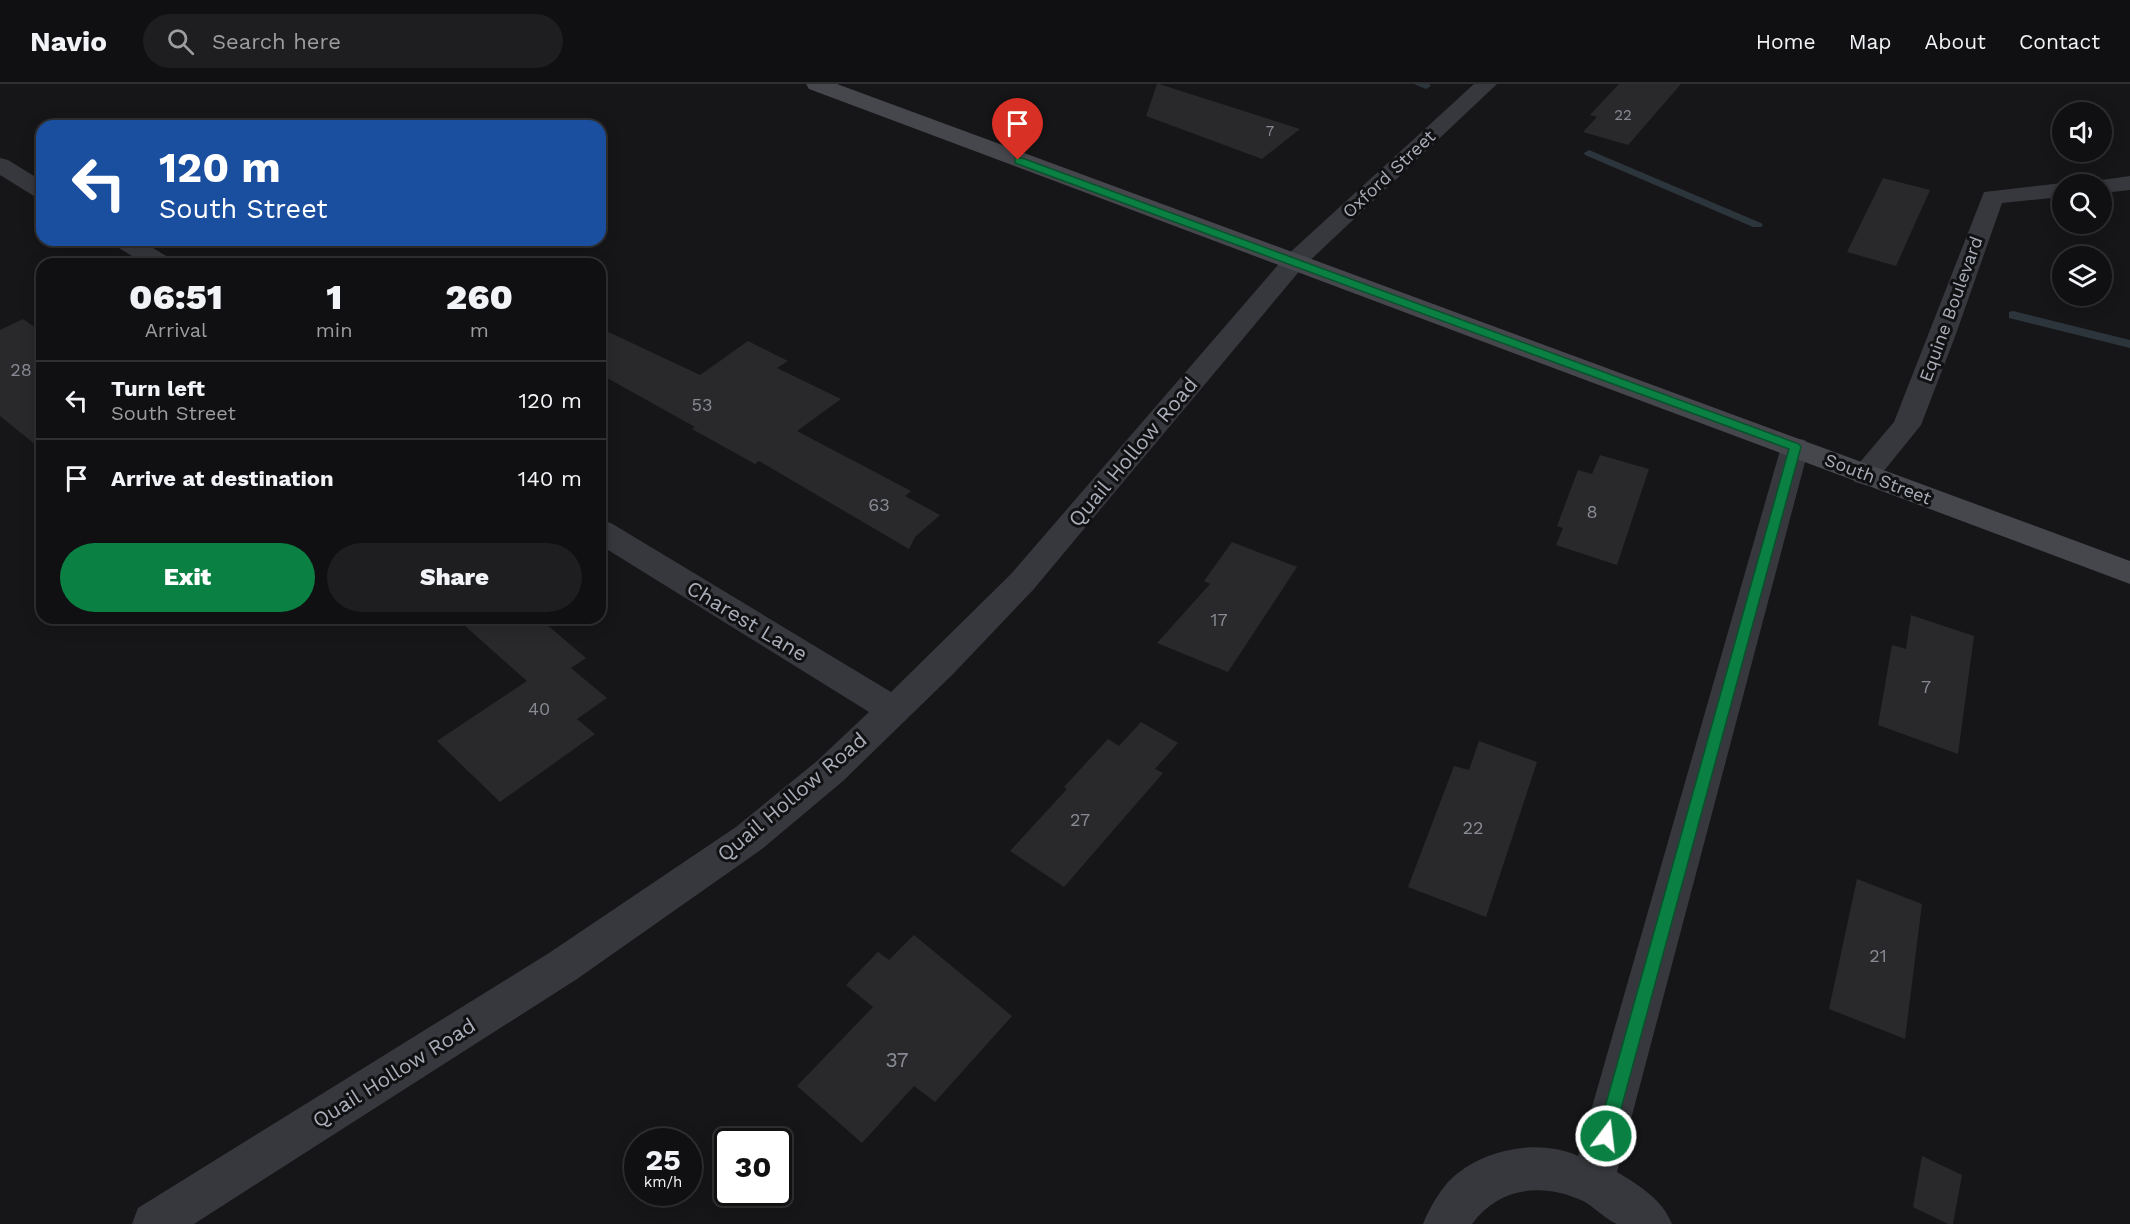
<!DOCTYPE html>
<html lang="en">
<head>
<meta charset="utf-8">
<style>
	:root { --surface:#101012; --page:#1e1e20; --text:#f1f3f6; --muted:#9c9d9f; --line:#303032; --accent:#0b8043 }
	body { margin:0; font-family:"Work Sans",sans-serif; background:var(--page); color:var(--text); height:100vh; display:flex; flex-direction:column; font-size:22px; white-space:nowrap }
	* { box-sizing:border-box; margin:0 }
	p { font-size:20px; color:var(--muted) }
	.icon { flex:none; width:33px; height:33px; fill:none; stroke:currentColor; stroke-width:2; stroke-linecap:round; stroke-linejoin:round }
	.map { position:relative; flex:1; overflow:hidden }
	.side { position:absolute; left:36px; top:174px; width:570px; height:366px; display:flex; flex-direction:column; background:var(--surface); border-radius:18px; box-shadow:0 3px 15px #0003,0 0 0 2px var(--line) }
	.side>* { flex:none }
	.banner { position:absolute; left:36px; top:36px; width:570px; height:126px; border-radius:18px; box-shadow:0 3px 15px #0003,0 0 0 2px var(--line); background:#1a4fa0; color:#fff; overflow:hidden }
	.tools { position:absolute; left:2052px; top:18px; display:grid; gap:12px }
	.tools a { display:grid; place-items:center; width:60px; height:60px; border-radius:50%; background:var(--surface); box-shadow:0 3px 15px #0003,0 0 0 2px var(--line); font-size:30px }
	.speed { position:absolute; left:624px; top:1044px; display:flex; gap:12px; font-size:30px; font-weight:700; text-align:center }
	.speed>* { display:grid; place-content:center; width:78px; height:78px; border-radius:50%; background:var(--surface); box-shadow:0 3px 15px #0003,0 0 0 2px var(--line); line-height:1 }
	.speed small { font-size:15px; font-weight:400 }
	.speed .limit { border:3px solid #111; border-radius:9px; background:#fff; color:#111 }
	.pin { position:absolute; display:grid; place-items:center; width:51px; height:51px; color:#fff; margin:-62px -26px; border-radius:50% 50% 50% 0; rotate:-45deg; box-shadow:0 0 6px #0007 }
	.pin .icon { rotate:45deg }
	.me { position:absolute; width:66px; margin:-33px; rotate:15deg; stroke-linejoin:round; filter:drop-shadow(0 0 4px #0008) }
	.turn { display:flex; align-items:center; gap:21px; height:126px; padding:0 24px; font-size:27px }
	.turn .icon { width:78px; height:78px; stroke-width:2.5 }
	.turn b { display:block; font-size:42px; line-height:51px }
	.eta { display:flex; justify-content:space-evenly; align-items:center; height:102px; text-align:center }
	.eta b { font-size:36px; font-weight:800; line-height:42px }
	.cta { display:flex; gap:12px; margin-top:auto; padding:12px 24px }
	.cta a { flex:1; height:69px; border-radius:36px; background:var(--accent); color:#fff; font-size:24px; font-weight:800; line-height:69px; text-align:center }
	.cta a+a { background:var(--page); color:var(--text) }
	ul { padding:0; list-style:none }
	li { display:flex; align-items:center; gap:18px; height:78px; padding:0 24px; border-top:2px solid var(--line) }
	li div { flex:1 }
	li b { display:block; font-size:22px }
	li em { font-style:normal }
	header { display:flex; align-items:center; gap:36px; box-sizing:border-box; height:84px; padding:0 30px; background:var(--surface); border-bottom:2px solid var(--line) }
	header strong { font-size:28px }
	nav { display:flex; gap:33px; margin-inline-start:auto; font-size:21px }
	.search { width:420px; height:54px; background:var(--page); display:flex; align-items:center; gap:15px; box-sizing:border-box; padding:0 21px; border-radius:33px; color:var(--muted); font-size:22px }
	.map>svg:first-child { display:block }
	.lines { fill:none; stroke-linecap:round; stroke-linejoin:round }
	.stream { fill:#2c353c; fill-rule:evenodd }
	.building { fill:#29292c }
	.street { fill:#37383d; fill-rule:evenodd }
	.secondary { fill:#45474d; fill-rule:evenodd }
	.route { fill:#0b8043; stroke:#07532c; stroke-width:1.5 }
	.labels { text-anchor:middle; stroke-width:6; stroke-linejoin:round; paint-order:stroke }
	.far-number-label { font-size:15px; fill:#888b94 }
	.far-street-label { font-size:18px; fill:#a8adb8; stroke:#111113 }
	.number-label { font-size:18px; fill:#888b94 }
	.street-label { font-size:21px; fill:#a8adb8; stroke:#111113 }
	.near-number-label { font-size:21px; fill:#888b94 }
</style>
</head>
<body>
<header>
<strong>Navio</strong>
<div class="search"><svg class="icon" aria-label="search" viewBox="0 0 24 24"><circle cx="10" cy="10" r="6"/><path d="M15 15l6 6"/></svg>Search here</div>
<nav><a>Home</a><a>Map</a><a>About</a><a>Contact</a></nav>
</header>
<div class="map">
<svg width="2130" height="1140" viewBox="0 0 2130 1140">
	<rect width="100%" height="100%" fill="#161618"/>
	<g class="lines">
		<g class="stream">
			<polygon points="1414,0 1429,0 1431,2 1426,5"/>
			<polygon points="1589,66 1761,139 1763,141 1761,143 1753,143 1585,71 1584,69"/>
			<polygon points="2013,227 2130,256 2130,264 2009,234 2009,228"/>
		</g>
	</g>
	<g class="building">
		<polygon points="1157,0 1159,0 1300,45 1262,75 1146,32"/>
		<polygon points="1619,0 1681,0 1628,61 1583,48 1597,33 1590,31"/>
		<polygon points="1883,94 1930,106 1896,182 1847,168"/>
		<polygon points="23,235 42,248 42,366 0,332 0,246"/>
		<polygon points="600,244 700,291 748,257 788,277 777,284 841,315 797,347 911,407 905,412 940,431 915,453 909,465 759,377 755,380 692,345 695,343 600,290"/>
		<polygon points="1600,371 1649,385 1617,481 1556,461 1563,444 1557,442 1578,386 1592,390"/>
		<polygon points="1232,458 1297,483 1228,588 1157,559 1210,500 1204,497"/>
		<polygon points="1911,531 1974,552 1958,670 1878,641 1892,561 1906,565"/>
		<polygon points="456,534 539,534 586,574 571,584 607,614 577,635 595,650 500,718 437,657 527,597"/>
		<polygon points="1141,638 1178,659 1155,685 1163,689 1064,803 1010,767 1067,705 1064,703 1108,655 1119,662"/>
		<polygon points="1479,657 1537,678 1486,833 1408,803 1454,682 1469,686"/>
		<polygon points="1857,795 1922,820 1905,955 1829,925"/>
		<polygon points="914,851 1012,932 935,1018 914,1002 862,1059 797,1002 873,923 846,901 878,868 889,876"/>
		<polygon points="1922,1072 1962,1091 1953,1140 1948,1140 1913,1123"/>
	</g>
	<g class="lines">
		<g class="street">
			<polygon points="1474,0 1497,0 1302,184 1033,506 953,590 843,697 762,765 577,895 194,1140 132,1140 138,1124 549,869 736,743 817,677 869,628 600,461 600,436 611,439 891,608 1011,490 1284,174"/>
			<polygon points="0,74 8,76 42,97 42,114 34,112 0,91"/>
			<polygon points="2130,92 2130,106 2102,109 2102,100 2091,100 2094,97"/>
			<polygon points="2062,99 2068,100 2062,100 2062,113 2002,119 1956,250 1921,341 1875,398 1865,401 1855,398 1850,391 1855,384 1894,338 1984,108"/>
			<polygon points="111,156 140,156 171,175 175,180 145,180 114,161"/>
			<path d="M 1795,354 L 1805,356 L 1809,363 L 1617,1088 C 1640,1102 1662,1115 1672,1140 C 1660,1140 1626,1140 1617,1140 C 1608,1137 1593,1122 1583,1117 C 1543,1098 1499,1103 1472,1140 L 1423,1140 C 1429,1125 1438,1109 1449,1097 C 1481,1065 1537,1054 1578,1072 L 1781,363 L 1785,356 Z"/>
		</g>
		<polygon class="secondary" points="806,0 837,0 2130,477 2130,500 809,5"/>
	</g>
	<polygon class="route" points="1015,74 1022,74 1799,360 1801,363 1612,1058 1606,1060 1599,1058 1597,1052 1789,365 1015,79"/>
	<g class="labels">
		<g class="far-number-label">
			<text x="1623" y="36">22</text>
			<text x="1270" y="52">7</text>
		</g>
		<g class="far-street-label">
			<text transform="translate(1389 90) rotate(-43)" y="6">Oxford Street</text>
			<text transform="translate(1951 225) rotate(-70)" y="6">Equine Boulevard</text>
			<text transform="translate(1878 395) rotate(21)" y="6">South Street</text>
		</g>
		<g class="number-label">
			<text x="21" y="292">28</text>
			<text x="702" y="327">53</text>
			<text x="879" y="427">63</text>
			<text x="1592" y="434">8</text>
			<text x="1219" y="542">17</text>
			<text x="1926" y="609">7</text>
			<text x="539" y="631">40</text>
			<text x="1080" y="742">27</text>
			<text x="1473" y="750">22</text>
			<text x="1878" y="878">21</text>
		</g>
		<g class="street-label">
			<text transform="translate(1133 368) rotate(-50)" y="7">Quail Hollow Road</text>
			<text transform="translate(747 537) rotate(31)" y="7">Charest Lane</text>
			<text transform="translate(792 713) rotate(-40)" y="7">Quail Hollow Road</text>
			<text transform="translate(394 989) rotate(-32)" y="7">Quail Hollow Road</text>
		</g>
		<g class="near-number-label">
			<text x="897" y="983">37</text>
		</g>
	</g>
</svg>
<div class="tools">
<a><svg class="icon" aria-label="sound" viewBox="0 0 24 24"><path d="M4 9h4l5-4v14l-5-4H4zM17 9q2 3 0 6"/></svg></a>
<a><svg class="icon" aria-label="search" viewBox="0 0 24 24"><circle cx="10" cy="10" r="6"/><path d="M15 15l6 6"/></svg></a>
<a><svg class="icon" aria-label="layers" viewBox="0 0 24 24"><path d="M12 4l9 5-9 5-9-5zM3 14l9 5 9-5"/></svg></a>
</div>
<div class="speed"><div>25<small>km/h</small></div><div class="limit">30</div></div>
<div class="pin" style="left:1018px;top:76px;background:#d93025"><svg class="icon" aria-label="arrive" viewBox="0 0 24 24"><path d="M6 21V4h12l-3 4 3 4H6"/></svg></div>
<svg class="me" style="left:1606px;top:1052px" viewBox="-20 -20 40 40"><circle r="17" fill="#0b8043" stroke="#fff" stroke-width="3"/><path d="M0-11L8 9 0 5-8 9z" fill="#fff"/></svg>
<div class="banner">
<div class="turn"><svg class="icon" aria-label="left" viewBox="0 0 24 24"><path d="M17 20v-9H6M10 6l-5 5 5 5"/></svg><div><b>120 m</b>South Street</div></div>
</div>
<section class="side">
<div class="eta">
<div><b>06:51</b><p>Arrival</p></div>
<div><b>1</b><p>min</p></div>
<div><b>260</b><p>m</p></div>
</div>
<ul>
<li><svg class="icon" aria-label="left" viewBox="0 0 24 24"><path d="M17 20v-9H6M10 6l-5 5 5 5"/></svg><div><b>Turn left</b><p>South Street</p></div><em>120 m</em></li>
<li><svg class="icon" aria-label="arrive" viewBox="0 0 24 24"><path d="M6 21V4h12l-3 4 3 4H6"/></svg><div><b>Arrive at destination</b></div><em>140 m</em></li>
</ul>
<div class="cta"><a>Exit</a><a>Share</a></div>
</section>
</div>
</body>
</html>
